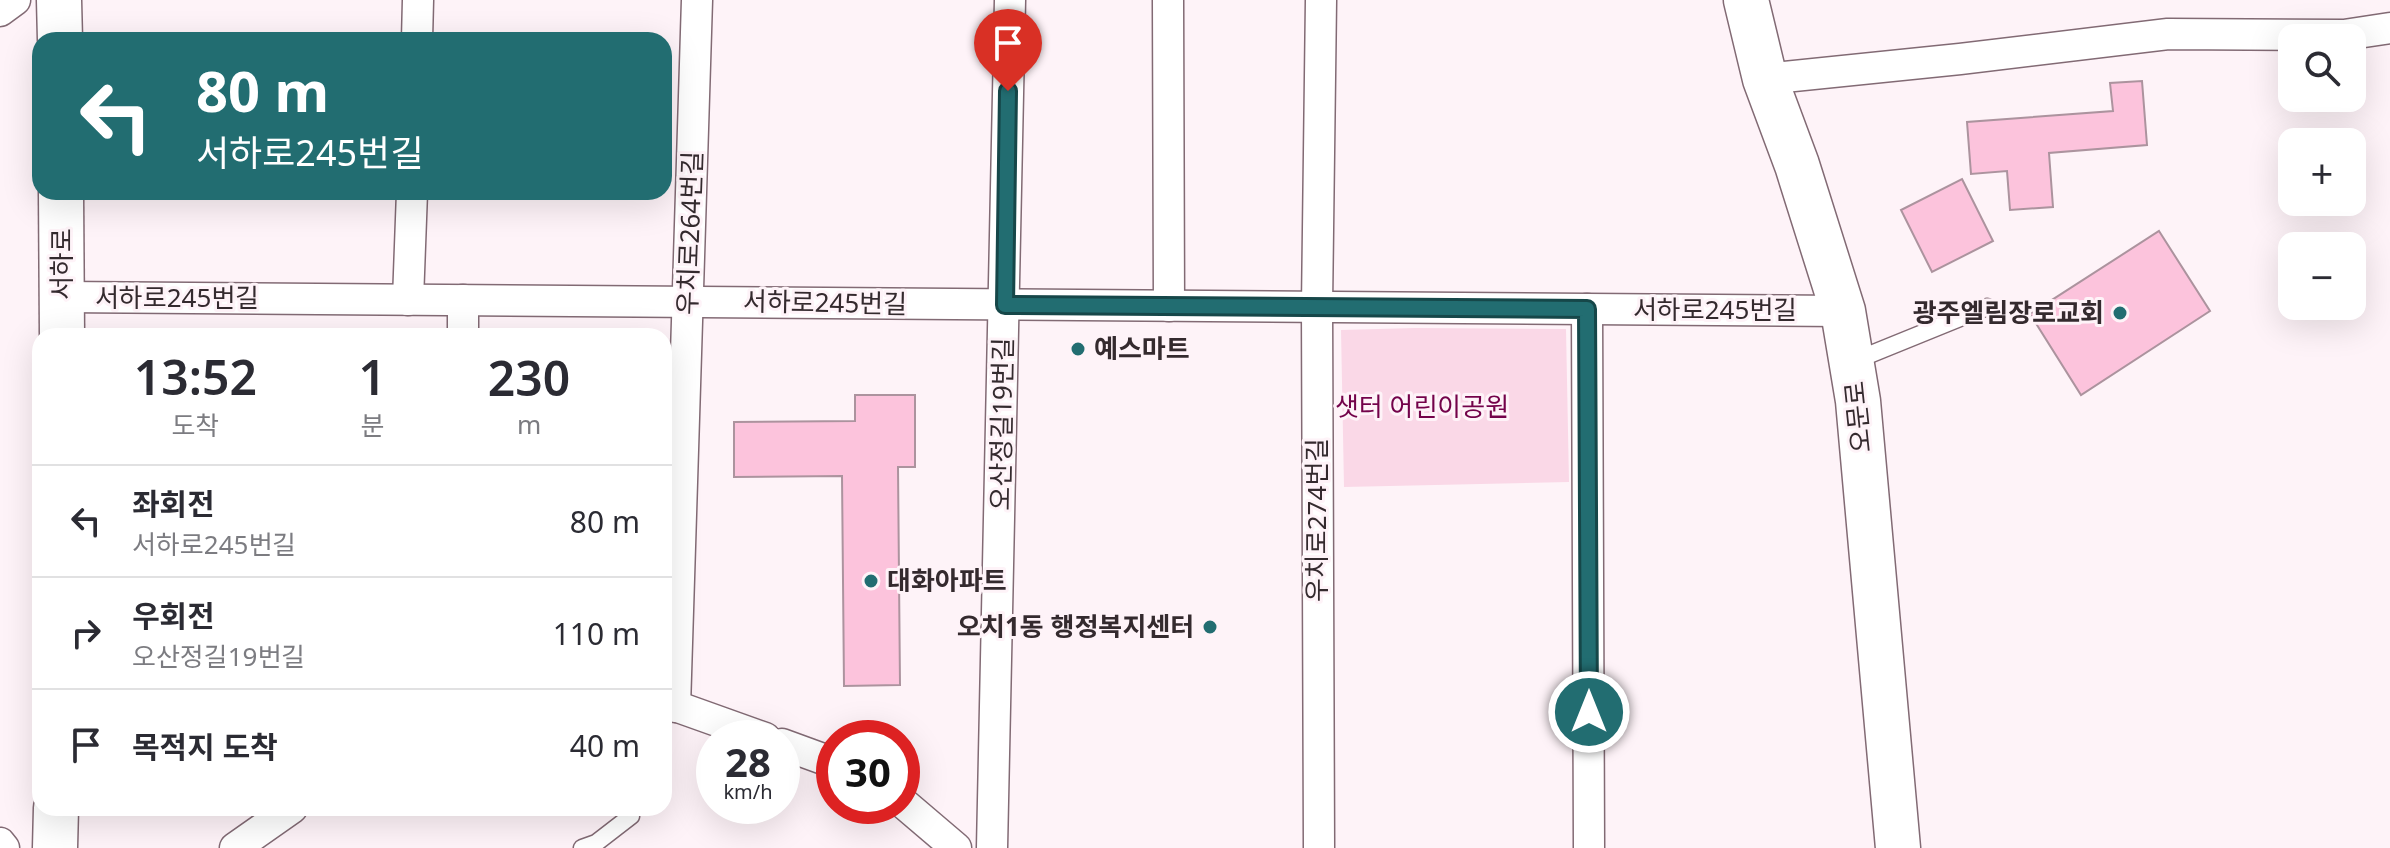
<!DOCTYPE html>
<html lang="ko">
<head>
<meta charset="utf-8">
<style>
	:root { --surface:#fff; --page:#f2f2f3; --text:#2b2b33; --muted:#7c7c81; --line:#e1e1e2 }
	body { margin:0; font-family:"Noto Sans","Noto Sans KR",sans-serif; background:var(--page); color:var(--text); height:100vh; display:flex; flex-direction:column; font-size:30px; white-space:nowrap }
	* { box-sizing:border-box; margin:0 }
	p { font-size:26px; color:var(--muted) }
	.icon { flex:none; width:44px; height:44px; fill:none; stroke:currentColor; stroke-width:2; stroke-linecap:round; stroke-linejoin:round }
	.map { position:relative; flex:1; overflow:hidden }
	.side { position:absolute; left:32px; top:328px; width:640px; height:488px; display:flex; flex-direction:column; background:var(--surface); border-radius:24px; box-shadow:0 8px 32px #0002 }
	.side>* { flex:none }
	.banner { position:absolute; left:32px; top:32px; width:640px; height:168px; border-radius:24px; box-shadow:0 8px 32px #0002; background:#226d71; color:#fff; overflow:hidden }
	.tools { position:absolute; left:2278px; top:24px; display:grid; gap:16px }
	.tools a { display:grid; place-items:center; width:88px; height:88px; border-radius:16px; background:var(--surface); box-shadow:0 8px 32px #0002; font-size:40px }
	.speed { position:absolute; left:696px; top:720px; display:flex; gap:16px; font-size:40px; font-weight:700; text-align:center }
	.speed>* { display:grid; place-content:center; width:104px; height:104px; border-radius:50%; background:var(--surface); box-shadow:0 8px 32px #0002; line-height:1 }
	.speed small { font-size:20px; font-weight:400 }
	.speed .limit { border:12px solid #d22; background:#fff; color:#111 }
	.pin { position:absolute; display:grid; place-items:center; width:68px; height:68px; color:#fff; margin:-82px -34px; border-radius:50% 50% 50% 0; rotate:-45deg; box-shadow:0 0 8px #0007 }
	.pin .icon { rotate:45deg }
	.me { position:absolute; width:88px; margin:-44px; rotate:0deg; stroke-linejoin:round; filter:drop-shadow(0 0 6px #0008) }
	.turn { display:flex; align-items:center; gap:28px; height:168px; padding:0 32px; font-size:36px }
	.turn .icon { width:104px; height:104px; stroke-width:2.5 }
	.turn b { display:block; font-size:56px; line-height:68px }
	.eta { display:flex; justify-content:space-evenly; align-items:center; height:136px; text-align:center }
	.eta b { font-size:48px; font-weight:600; line-height:56px }
	ul { padding:0; list-style:none }
	li { display:flex; align-items:center; gap:24px; height:112px; padding:0 32px; border-top:2px solid var(--line) }
	li div { flex:1 }
	li b { display:block; font-size:30px }
	li em { font-style:normal }
	.map>svg:first-child { display:block }
	.green { fill:#fad8e7 }
	.building { fill:#fcc3dc; stroke:#ac939e; stroke-width:2 }
	.lines { fill:none; stroke-linecap:round; stroke-linejoin:round }
	.lane-casing { stroke:#826a74; stroke-width:19 }
	.street-casing { stroke:#826a74; stroke-width:33 }
	.secondary-casing { stroke:#826a74; stroke-width:47 }
	.lane { stroke:#fff; stroke-width:16 }
	.street { stroke:#fff; stroke-width:30 }
	.secondary { stroke:#fff; stroke-width:44 }
	.route-casing { stroke:#164749; stroke-width:20 }
	.route { stroke:#226d71; stroke-width:14 }
	.poi-dot { fill:#226d71; stroke:#fef3f8; stroke-width:3 }
	.labels { text-anchor:middle; stroke-width:6; stroke-linejoin:round; paint-order:stroke }
	.street-label { font-size:26px; fill:#342a2e; stroke:#fef3f8 }
	.poi-label { font-size:26px; font-weight:bold; fill:#342a2e; stroke:#fef3f8; text-anchor:end }
	.park-label { font-size:26px; fill:#73024a; stroke:#fef3f8 }
</style>
</head>
<body>
<div class="map">
<svg width="2390" height="848" viewBox="0 0 2390 848">
	<rect width="100%" height="100%" fill="#fef3f8"/>
	<polygon class="green" points="1415,328 1566,329 1569,482 1344,487 1341,330"/>
	<g class="building">
		<polygon points="2142,81 2147,145 2049,153 2053,207 2010,210 2007,171 1971,174 1967,122 2113,111 2110,83"/>
		<polygon points="1962,179 1993,241 1932,272 1901,210"/>
		<polygon points="2159,231 2210,311 2081,395 2030,314"/>
		<polygon points="855,395 915,395 915,467 898,467 900,685 844,686 842,476 734,477 734,422 855,421"/>
	</g>
	<g class="lines">
		<defs>
			<g id="lane">
				<polyline points="1854,361 1987,307"/>
				<polyline points="582,848 596,843 631,816 631,808"/>
			</g>
			<g id="street">
				<polyline points="1168,0 1169,306"/>
				<polyline points="0,11 15,0"/>
				<polyline points="417,40 418,0"/>
				<polyline points="1765,79 1960,59 2168,34 2344,35 2390,28"/>
				<polyline points="62,297 1843,311"/>
				<polyline points="408,300 412,192"/>
				<polyline points="1587,309 1589,848"/>
				<polyline points="463,336 463,300"/>
				<polyline points="664,702 765,738"/>
				<polyline points="675,707 697,0"/>
				<polyline points="782,744 834,763"/>
				<polyline points="902,802 956,848"/>
				<polyline points="0,843 4,848"/>
				<polyline points="235,848 292,808"/>
				<polyline points="992,848 1010,0"/>
				<polyline points="1319,848 1317,306 1321,0"/>
			</g>
			<g id="secondary">
				<polyline points="59,0 60,40"/>
				<polyline points="1746,0 1765,79 1797,165 1843,311 1858,401 1898,848"/>
				<polyline points="61,192 62,336"/>
				<polyline points="55,848 56,808"/>
			</g>
		</defs>
		<use href="#lane" class="lane-casing"/>
		<use href="#street" class="street-casing"/>
		<use href="#secondary" class="secondary-casing"/>
		<use href="#lane" class="lane"/>
		<use href="#street" class="street"/>
		<use href="#secondary" class="secondary"/>
	</g>
	<g class="lines">
		<defs>
			<polyline id="route" points="1008,91 1005,305 1587,309 1589,712"/>
		</defs>
		<use href="#route" class="route-casing"/>
		<use href="#route" class="route"/>
	</g>
	<g class="poi-dot">
		<circle cx="2120" cy="313" r="8"/>
		<circle cx="1078" cy="349" r="8"/>
		<circle cx="871" cy="581" r="8"/>
		<circle cx="1210" cy="627" r="8"/>
	</g>
	<g class="labels">
		<g class="street-label">
			<text transform="translate(690 233) rotate(-88)" y="9">우치로264번길</text>
			<text transform="translate(62 264) rotate(-90)" y="9">서하로</text>
			<text x="177" y="307">서하로245번길</text>
			<text transform="translate(825 303) rotate(1)" y="9">서하로245번길</text>
			<text x="1715" y="319">서하로245번길</text>
			<text transform="translate(1858 417) rotate(-96)" y="9">오문로</text>
			<text transform="translate(1002 424) rotate(-89)" y="9">오산정길19번길</text>
			<text transform="translate(1317 520) rotate(-90)" y="9">우치로274번길</text>
		</g>
		<g class="poi-label">
			<text x="2104" y="322">광주엘림장로교회</text>
			<text x="1094" y="358" text-anchor="start">예스마트</text>
			<text x="887" y="590" text-anchor="start">대화아파트</text>
			<text x="1194" y="636">오치1동 행정복지센터</text>
		</g>
		<g class="park-label">
			<text x="1422" y="416">샛터 어린이공원</text>
		</g>
	</g>
</svg>
<div class="tools">
<a><svg class="icon" aria-label="search" viewBox="0 0 24 24"><circle cx="10" cy="10" r="6"/><path d="M15 15l6 6"/></svg></a>
<a>+</a>
<a>−</a>
</div>
<div class="speed"><div>28<small>km/h</small></div><div class="limit">30</div></div>
<div class="pin" style="left:1008px;top:91px;background:#d93025"><svg class="icon" aria-label="arrive" viewBox="0 0 24 24"><path d="M6 21V4h12l-3 4 3 4H6"/></svg></div>
<svg class="me" style="left:1589px;top:712px" viewBox="-20 -20 40 40"><circle r="17" fill="#226d71" stroke="#fff" stroke-width="3"/><path d="M0-11L8 9 0 5-8 9z" fill="#fff"/></svg>
<div class="banner">
<div class="turn"><svg class="icon" aria-label="left" viewBox="0 0 24 24"><path d="M17 20v-9H6M10 6l-5 5 5 5"/></svg><div><b>80 m</b>서하로245번길</div></div>
</div>
<section class="side">
<div class="eta">
<div><b>13:52</b><p>도착</p></div>
<div><b>1</b><p>분</p></div>
<div><b>230</b><p>m</p></div>
</div>
<ul>
<li><svg class="icon" aria-label="left" viewBox="0 0 24 24"><path d="M17 20v-9H6M10 6l-5 5 5 5"/></svg><div><b>좌회전</b><p>서하로245번길</p></div><em>80 m</em></li>
<li><svg class="icon" aria-label="right" viewBox="0 0 24 24"><path d="M7 20v-9h11M14 6l5 5-5 5"/></svg><div><b>우회전</b><p>오산정길19번길</p></div><em>110 m</em></li>
<li><svg class="icon" aria-label="arrive" viewBox="0 0 24 24"><path d="M6 21V4h12l-3 4 3 4H6"/></svg><div><b>목적지 도착</b></div><em>40 m</em></li>
</ul>
</section>
</div>
</body>
</html>
